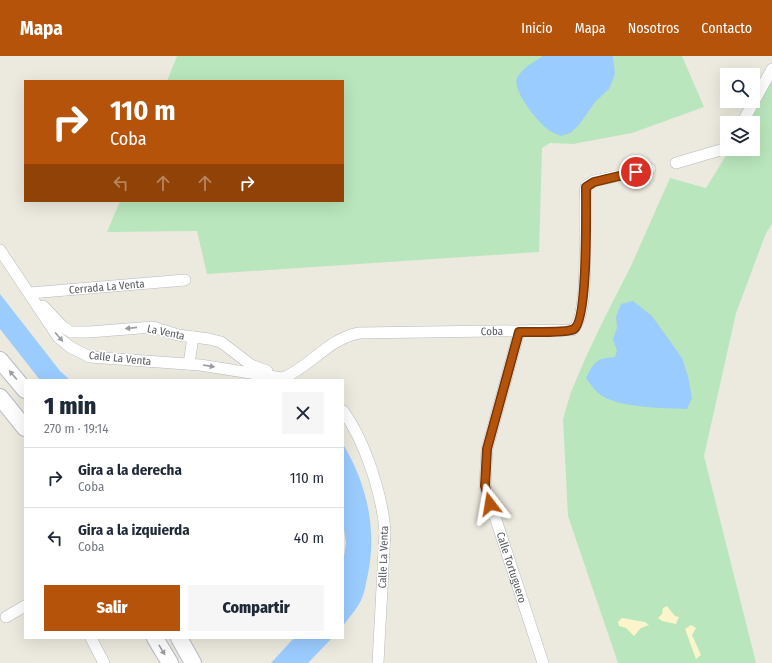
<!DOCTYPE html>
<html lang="es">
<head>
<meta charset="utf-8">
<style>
	:root { --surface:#fff; --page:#f6f6f7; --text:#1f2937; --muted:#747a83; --line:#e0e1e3; --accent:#b45309 }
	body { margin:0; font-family:"Fira Sans Condensed",sans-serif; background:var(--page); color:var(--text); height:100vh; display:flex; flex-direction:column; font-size:15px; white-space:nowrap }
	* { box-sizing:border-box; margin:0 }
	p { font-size:13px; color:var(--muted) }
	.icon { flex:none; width:22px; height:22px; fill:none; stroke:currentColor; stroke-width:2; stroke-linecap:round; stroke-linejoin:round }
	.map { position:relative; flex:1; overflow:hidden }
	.drawer { position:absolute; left:24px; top:323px; width:320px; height:260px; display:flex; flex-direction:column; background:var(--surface); border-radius:0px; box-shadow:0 4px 16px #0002 }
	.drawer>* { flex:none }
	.guide { position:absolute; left:24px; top:24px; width:320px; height:122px; border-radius:0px; box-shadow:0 4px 16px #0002; background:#b45309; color:#fff; overflow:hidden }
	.buttons { position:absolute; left:720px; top:12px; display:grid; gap:8px }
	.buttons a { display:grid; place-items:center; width:40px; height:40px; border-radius:0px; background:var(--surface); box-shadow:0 4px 16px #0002; font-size:20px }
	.pin { position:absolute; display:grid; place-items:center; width:34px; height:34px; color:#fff; margin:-17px; border:2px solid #fff; border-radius:50%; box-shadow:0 1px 4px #0007 }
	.me { position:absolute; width:44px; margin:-22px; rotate:346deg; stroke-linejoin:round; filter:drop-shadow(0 0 3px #0008) }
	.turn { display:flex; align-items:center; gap:14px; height:84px; padding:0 20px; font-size:18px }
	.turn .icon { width:52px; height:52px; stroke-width:2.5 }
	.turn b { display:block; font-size:28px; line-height:34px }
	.lanes { display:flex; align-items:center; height:38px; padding:0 20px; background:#0003; justify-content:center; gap:20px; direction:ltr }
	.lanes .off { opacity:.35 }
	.round { display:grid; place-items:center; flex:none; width:42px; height:42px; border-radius:0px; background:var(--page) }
	.headline { display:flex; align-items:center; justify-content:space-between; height:68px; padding:0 20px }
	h1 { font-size:24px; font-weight:800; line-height:30px }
	.action { display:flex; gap:8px; margin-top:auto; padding:8px 20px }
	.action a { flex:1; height:46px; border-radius:0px; background:var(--accent); color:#fff; font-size:16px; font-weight:800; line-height:46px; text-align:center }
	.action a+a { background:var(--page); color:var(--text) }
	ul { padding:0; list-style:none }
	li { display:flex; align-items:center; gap:12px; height:60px; padding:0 20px; border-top:1px solid var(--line) }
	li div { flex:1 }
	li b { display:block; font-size:15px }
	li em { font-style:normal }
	header { display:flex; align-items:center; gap:24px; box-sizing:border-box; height:56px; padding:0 20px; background:var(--accent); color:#fff }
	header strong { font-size:19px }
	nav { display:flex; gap:22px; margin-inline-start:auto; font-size:14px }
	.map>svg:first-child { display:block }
	.green { fill:#b9e6bc }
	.sand { fill:#fcf4ca }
	.water { fill:#9bccff }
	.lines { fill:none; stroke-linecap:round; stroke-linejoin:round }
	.street-casing { stroke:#b7b9bf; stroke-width:12 }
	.secondary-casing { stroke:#b7bbc2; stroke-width:18 }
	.street { stroke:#fff; stroke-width:11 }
	.secondary { stroke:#fff; stroke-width:16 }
	.oneway { fill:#9b9da0 }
	.route-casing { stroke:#753606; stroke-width:10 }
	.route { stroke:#b45309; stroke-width:7 }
	.labels { text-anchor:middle; stroke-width:3; stroke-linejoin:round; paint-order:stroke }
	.street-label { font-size:11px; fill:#585b61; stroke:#fff }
</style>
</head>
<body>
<header>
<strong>Mapa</strong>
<nav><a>Inicio</a><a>Mapa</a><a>Nosotros</a><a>Contacto</a></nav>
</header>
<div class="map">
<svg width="772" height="607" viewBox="0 0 772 607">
	<rect width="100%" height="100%" fill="#eceade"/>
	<g class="green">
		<polygon points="177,0 682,0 704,51 632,77 573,88 550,87 542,92 539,196 207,218 197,175 107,176 120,145 343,145 343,25 167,25"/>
		<polygon points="772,23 772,168 766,177 736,257 704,400 756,607 618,607 568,460 563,363 571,336 585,303 603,265 631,210 670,122 706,132 730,93 753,93 753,67 746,67"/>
	</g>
	<g class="sand">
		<polygon points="667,550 675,560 679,561 676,568 662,565 658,562 662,558 663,552"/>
		<polygon points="622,562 645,566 649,569 641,572 634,580 626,572 619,570 618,566"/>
		<polygon points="691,569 696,572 692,579 701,599 696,603 685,573"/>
	</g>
	<g class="water">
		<path d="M 543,0 L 613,0 L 615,18 L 609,33 L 596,45 L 578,70 L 570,77 L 561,80 C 557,78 553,77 550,75 C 539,68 512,35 517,22 C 522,12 534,6 543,0 Z"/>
		<polygon points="0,238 60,315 70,324 40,324 0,273"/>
		<path d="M 633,245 L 652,260 L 682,302 L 688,320 L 692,342 L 687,353 C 663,352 630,352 608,343 C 598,339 592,331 586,322 C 594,306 597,302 615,301 L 617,295 L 613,283 L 617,272 L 616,261 L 621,248 Z"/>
		<path d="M 343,388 C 367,428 377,473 368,518 C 366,526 365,535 362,542 C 358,552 349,561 343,570 L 343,507 L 346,487 L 343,466 Z"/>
		<polygon points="294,582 332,582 308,607 271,607"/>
	</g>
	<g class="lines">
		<defs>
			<g id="street">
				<polyline points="742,67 772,13"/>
				<polyline points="676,107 727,92"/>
				<polyline points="0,194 58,281 70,291 90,301 200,309 288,323"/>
				<path id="s1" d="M 30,237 L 185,224"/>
				<polyline points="43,250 63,271 71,276 89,276 153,271 178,279 209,283 221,286 251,309 267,315"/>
				<path id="s2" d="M 519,276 L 487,393 L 485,430 L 543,607"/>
				<polyline points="189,308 193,281"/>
				<path id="s3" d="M 283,322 C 311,310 328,283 359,277 L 572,274 C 592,262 582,155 586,130 L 594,125 L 650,113"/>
				<path d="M 343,355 C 365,385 382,438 385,475 L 378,607"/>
				<polyline points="6,561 25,550"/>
				<polyline points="91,582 104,607"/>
			</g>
			<g id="secondary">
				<polyline points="0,304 25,334"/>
				<polyline points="0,341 25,372"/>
				<polyline points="155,582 170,607"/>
				<polyline points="179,582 193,607"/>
			</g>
		</defs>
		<use href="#street" class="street-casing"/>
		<use href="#secondary" class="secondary-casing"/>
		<use href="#street" class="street"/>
		<use href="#secondary" class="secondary"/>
	</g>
	<defs><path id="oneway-solid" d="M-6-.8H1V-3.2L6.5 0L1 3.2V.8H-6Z"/></defs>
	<g class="oneway">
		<use href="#oneway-solid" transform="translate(131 272) rotate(174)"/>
		<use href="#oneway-solid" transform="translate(59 281) rotate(49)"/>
		<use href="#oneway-solid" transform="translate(209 310) rotate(9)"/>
		<use href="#oneway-solid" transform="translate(13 319) rotate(-130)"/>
		<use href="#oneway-solid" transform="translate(162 594) rotate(59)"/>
	</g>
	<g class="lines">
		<defs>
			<path id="route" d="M 490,448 L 485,430 L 487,393 L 519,276 C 528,276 568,277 574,273 C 588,264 586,152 586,131 L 594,126 L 636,116"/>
		</defs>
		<use href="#route" class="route-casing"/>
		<use href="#route" class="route"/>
	</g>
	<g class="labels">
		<g class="street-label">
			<text dy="4" stroke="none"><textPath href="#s1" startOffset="77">Cerrada La Venta</textPath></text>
			<text transform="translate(166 276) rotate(12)" y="4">La Venta</text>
			<text dy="4" stroke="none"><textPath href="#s3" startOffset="222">Coba</textPath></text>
			<text transform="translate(120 302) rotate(6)" y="4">Calle La Venta</text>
			<text transform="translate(383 501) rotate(-88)" y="4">Calle La Venta</text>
			<text dy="4" stroke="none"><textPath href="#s2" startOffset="244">Calle Tortuguero</textPath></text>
		</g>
	</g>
</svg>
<div class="buttons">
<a><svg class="icon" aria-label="search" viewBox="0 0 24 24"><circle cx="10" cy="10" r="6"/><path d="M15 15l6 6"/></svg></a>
<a><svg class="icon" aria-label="layers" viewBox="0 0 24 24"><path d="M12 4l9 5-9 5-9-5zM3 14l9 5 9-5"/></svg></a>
</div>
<div class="pin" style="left:636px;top:116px;background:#d93025"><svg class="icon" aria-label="arrive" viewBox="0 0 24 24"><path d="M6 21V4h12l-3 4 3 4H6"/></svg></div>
<svg class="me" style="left:490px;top:448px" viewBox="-20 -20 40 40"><path d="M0-17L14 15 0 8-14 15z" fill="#b45309" stroke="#fff" stroke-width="4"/></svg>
<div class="guide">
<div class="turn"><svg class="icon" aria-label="right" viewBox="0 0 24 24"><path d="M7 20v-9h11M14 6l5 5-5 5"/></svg><div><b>110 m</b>Coba</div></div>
<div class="lanes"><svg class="icon off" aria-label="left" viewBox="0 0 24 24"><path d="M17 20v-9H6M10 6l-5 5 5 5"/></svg><svg class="icon off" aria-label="ahead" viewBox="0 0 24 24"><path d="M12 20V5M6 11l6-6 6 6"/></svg><svg class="icon off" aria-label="ahead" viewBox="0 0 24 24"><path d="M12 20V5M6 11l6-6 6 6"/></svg><svg class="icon" aria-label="right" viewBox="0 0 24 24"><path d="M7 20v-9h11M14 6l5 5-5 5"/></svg></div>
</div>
<section class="drawer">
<div class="headline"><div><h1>1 min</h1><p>270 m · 19:14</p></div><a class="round"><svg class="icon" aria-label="close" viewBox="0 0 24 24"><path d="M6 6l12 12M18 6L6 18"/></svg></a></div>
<ul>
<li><svg class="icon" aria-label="right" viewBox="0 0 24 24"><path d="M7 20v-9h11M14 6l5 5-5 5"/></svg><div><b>Gira a la derecha</b><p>Coba</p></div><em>110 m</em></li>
<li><svg class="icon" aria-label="left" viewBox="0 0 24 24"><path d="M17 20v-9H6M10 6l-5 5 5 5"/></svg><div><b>Gira a la izquierda</b><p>Coba</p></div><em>40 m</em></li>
</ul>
<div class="action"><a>Salir</a><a>Compartir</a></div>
</section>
</div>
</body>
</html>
